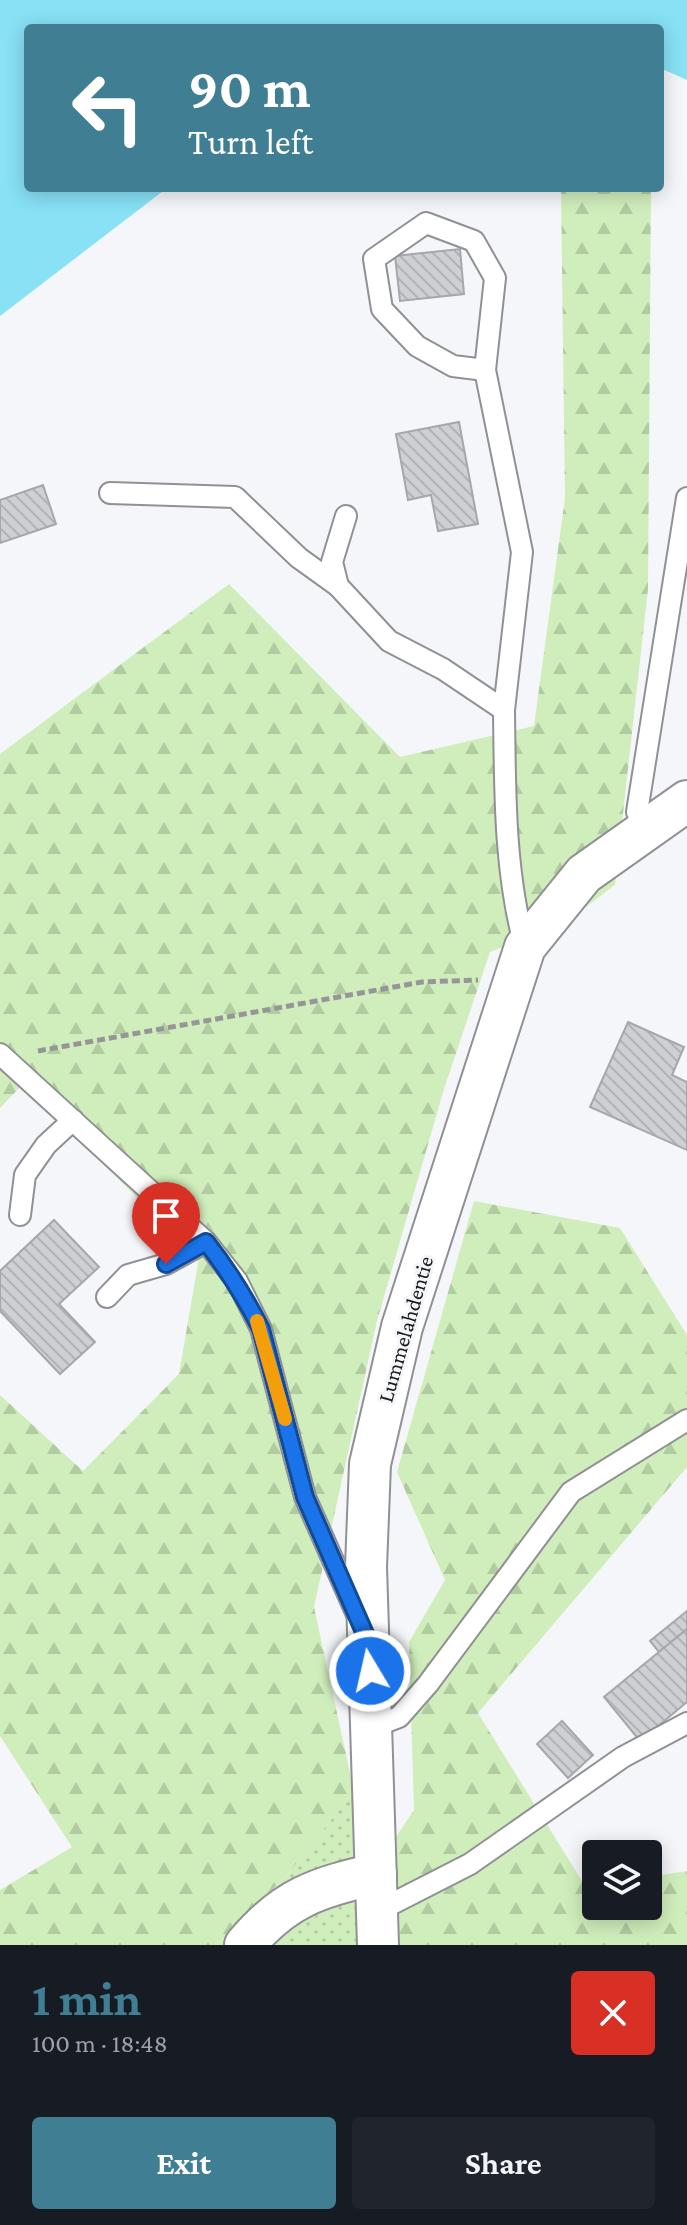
<!DOCTYPE html>
<html lang="en">
<head>
<meta charset="utf-8">
<style>
	:root { --surface:#171b24; --page:#20242c; --text:#f1f3f6; --muted:#9ea1a6; --accent:#407e93 }
	body { margin:0; font-family:"Crimson Pro",serif; background:var(--page); color:var(--text); height:100vh; display:flex; flex-direction:column; font-size:30px; white-space:nowrap }
	* { box-sizing:border-box; margin:0 }
	p { font-size:26px; color:var(--muted) }
	.icon { flex:none; width:44px; height:44px; fill:none; stroke:currentColor; stroke-width:2; stroke-linecap:round; stroke-linejoin:round }
	.map { position:relative; height:1945px; overflow:hidden }
	.side { display:flex; flex-direction:column; background:var(--surface); flex:1 }
	.side>* { flex:none }
	.banner { position:absolute; left:24px; top:24px; width:640px; height:168px; border-radius:8px; box-shadow:0 4px 20px #0003; background:#407e93; color:#fff; overflow:hidden }
	.buttons { position:absolute; left:582px; top:1840px; display:grid; gap:16px }
	.buttons a { display:grid; place-items:center; width:80px; height:80px; border-radius:8px; background:var(--surface); box-shadow:0 4px 20px #0003; font-size:40px }
	.pin { position:absolute; display:grid; place-items:center; width:68px; height:68px; color:#fff; margin:-82px -34px; border-radius:50% 50% 50% 0; rotate:-45deg; box-shadow:0 0 8px #0007 }
	.pin .icon { rotate:45deg }
	.me { position:absolute; width:88px; margin:-44px; rotate:351deg; stroke-linejoin:round; filter:drop-shadow(0 0 6px #0008) }
	.turn { display:flex; align-items:center; gap:28px; height:168px; padding:0 32px; font-size:36px }
	.turn .icon { width:104px; height:104px; stroke-width:2.5 }
	.turn b { display:block; font-size:56px; line-height:68px }
	.round { display:grid; place-items:center; flex:none; width:84px; height:84px; border-radius:8px; background:var(--page) }
	.head { display:flex; align-items:center; justify-content:space-between; height:136px; padding:0 32px }
	h1 { font-size:48px; font-weight:700; line-height:60px; color:var(--accent) }
	.primary-button { display:flex; gap:16px; margin-top:auto; padding:16px 32px }
	.primary-button a { flex:1; height:92px; border-radius:8px; background:var(--accent); color:#fff; font-size:32px; font-weight:700; line-height:92px; text-align:center }
	.primary-button a+a { background:var(--page); color:var(--text) }
	.map>svg:first-child { display:block }
	.green { fill:url(#green-dots) }
	.forest { fill:url(#forest-firs) }
	.water { fill:#88e1f5 }
	.building { fill:url(#building-back-hatch); stroke:#a6a7aa; stroke-width:2 }
	.lines { fill:none; stroke-linecap:round; stroke-linejoin:round }
	.service-casing { stroke:#909194; stroke-width:24 }
	.minor-casing { stroke:#909194; stroke-width:44 }
	.path { stroke:#969698; stroke-width:5; stroke-dasharray:8 4; stroke-linecap:butt }
	.service { stroke:#fff; stroke-width:20 }
	.minor { stroke:#fff; stroke-width:40 }
	.route-casing { stroke:#114b97; stroke-width:20 }
	.route { stroke:#1a73e8; stroke-width:14 }
	.slow { stroke:#f59e0b; stroke-width:14 }
	.labels { text-anchor:middle; stroke-width:6; stroke-linejoin:round; paint-order:stroke }
	.street-label { font-size:22px; fill:#1b1b1c; stroke:#f5f6f9 }
</style>
</head>
<body>
<div class="map">
<svg width="687" height="1945" viewBox="0 0 687 1945">
	<defs>
		<pattern id="green-dots" width="8" height="8" patternUnits="userSpaceOnUse" patternTransform="scale(2)"><rect width="8" height="8" fill="#d0eebc"/><path d="M2 2h.1M6 6h.1" fill="none" stroke="#b2cca1" stroke-width="1.8" stroke-linecap="round"/></pattern>
		<pattern id="forest-firs" width="22" height="20" patternUnits="userSpaceOnUse" patternTransform="scale(2)"><rect width="22" height="20" fill="#d0eebc"/><path d="M5 1l3.5 6h-7zM16 11l3.5 6h-7z" fill="#b2cca1"/></pattern>
		<pattern id="building-back-hatch" width="6" height="6" patternUnits="userSpaceOnUse" patternTransform="scale(2)"><rect width="6" height="6" fill="#cfd0d3"/><path d="M-1 5l2 2M0 0l6 6M5-1l2 2" fill="none" stroke="#b1b2b5"/></pattern>
	</defs>
	<rect width="100%" height="100%" fill="#f5f6f9"/>
	<polygon class="green" points="354,1791 396,1837 395,1945 217,1945 288,1874"/>
	<g class="forest">
		<polygon points="561,188 651,188 648,589 615,885 563,924 490,952 444,1089 377,1321 314,1607 354,1791 288,1874 217,1945 0,1945 0,1890 72,1847 0,1736 0,1395 83,1471 179,1374 199,1258 22,1085 0,1108 0,754 229,584 400,757 534,726 565,498"/>
		<polygon points="474,1201 620,1228 687,1335 687,1467 478,1713 585,1886 596,1884 596,1906 648,1906 648,1877 687,1871 687,1945 395,1945 396,1837 414,1810 409,1642 445,1580 397,1472"/>
	</g>
	<polygon class="water" points="0,0 687,0 687,80 660,68 660,28 28,28 28,188 167,188 0,316"/>
	<g class="building">
		<polygon points="460,249 464,294 400,301 395,256"/>
		<polygon points="459,422 478,524 438,531 431,495 408,500 396,434"/>
		<polygon points="43,485 56,524 0,543 0,500"/>
		<polygon points="628,1022 684,1047 672,1075 687,1082 687,1150 590,1107"/>
		<polygon points="54,1220 99,1267 59,1304 95,1342 60,1374 0,1311 0,1271"/>
		<polygon points="687,1611 687,1629 659,1652 650,1641"/>
		<polygon points="687,1629 687,1702 640,1741 604,1697"/>
		<polygon points="562,1721 593,1755 568,1778 537,1744"/>
	</g>
	<g class="lines">
		<defs>
			<g id="service">
				<polyline points="485,370 453,366 417,346 382,309 374,259 426,223 474,241 495,278 485,370 522,552 504,710"/>
				<polyline points="110,493 235,497 299,558 338,586"/>
				<path d="M 346,516 L 332,562 L 338,586 L 389,641 L 443,669 L 504,710 C 505,788 504,871 525,947"/>
				<polyline points="644,831 637,812 687,498"/>
				<polyline points="0,1054 206,1242 237,1281 261,1329 305,1497 358,1617"/>
				<polyline points="20,1215 25,1175 46,1145 73,1120"/>
				<polyline points="107,1297 128,1275 166,1264 206,1242"/>
				<polyline points="373,1727 399,1717 428,1684 571,1492 687,1420"/>
				<polyline points="378,1911 470,1864 623,1757 687,1723"/>
			</g>
			<g id="minor">
				<path d="M 245,1945 C 284,1898 318,1887 376,1874"/>
				<polyline points="378,1945 366,1567 370,1464 402,1327 525,947 584,874 687,801"/>
			</g>
		</defs>
		<use href="#service" class="service-casing"/>
		<use href="#minor" class="minor-casing"/>
		<g class="path">
			<polyline points="434,26 434,28"/>
			<polyline points="38,1051 422,982 478,980"/>
		</g>
		<use href="#service" class="service"/>
		<use href="#minor" class="minor"/>
	</g>
	<g class="lines">
		<defs>
			<path id="route" d="M 166,1264 L 206,1242 C 228,1270 245,1297 261,1329 L 305,1497 L 369,1643 L 370,1671"/>
		</defs>
		<use href="#route" class="route-casing"/>
		<use href="#route" class="route"/>
		<polyline class="slow" points="257,1321 285,1419"/>
	</g>
	<g class="labels">
		<g class="street-label">
			<text transform="translate(405 1329) rotate(-74)" y="8">Lummelahdentie</text>
		</g>
	</g>
</svg>
<div class="buttons">
<a><svg class="icon" aria-label="layers" viewBox="0 0 24 24"><path d="M12 4l9 5-9 5-9-5zM3 14l9 5 9-5"/></svg></a>
</div>
<div class="pin" style="left:166px;top:1264px;background:#d93025"><svg class="icon" aria-label="arrive" viewBox="0 0 24 24"><path d="M6 21V4h12l-3 4 3 4H6"/></svg></div>
<svg class="me" style="left:370px;top:1671px" viewBox="-20 -20 40 40"><circle r="17" fill="#1a73e8" stroke="#fff" stroke-width="3"/><path d="M0-11L8 9 0 5-8 9z" fill="#fff"/></svg>
<div class="banner">
<div class="turn"><svg class="icon" aria-label="left" viewBox="0 0 24 24"><path d="M17 20v-9H6M10 6l-5 5 5 5"/></svg><div><b>90 m</b>Turn left</div></div>
</div>
</div>
<section class="side">
<div class="head"><div><h1>1 min</h1><p>100 m · 18:48</p></div><a class="round" style="background:#d93025;color:#fff"><svg class="icon" aria-label="close" viewBox="0 0 24 24"><path d="M6 6l12 12M18 6L6 18"/></svg></a></div>
<div class="primary-button"><a>Exit</a><a>Share</a></div>
</section>
</body>
</html>
